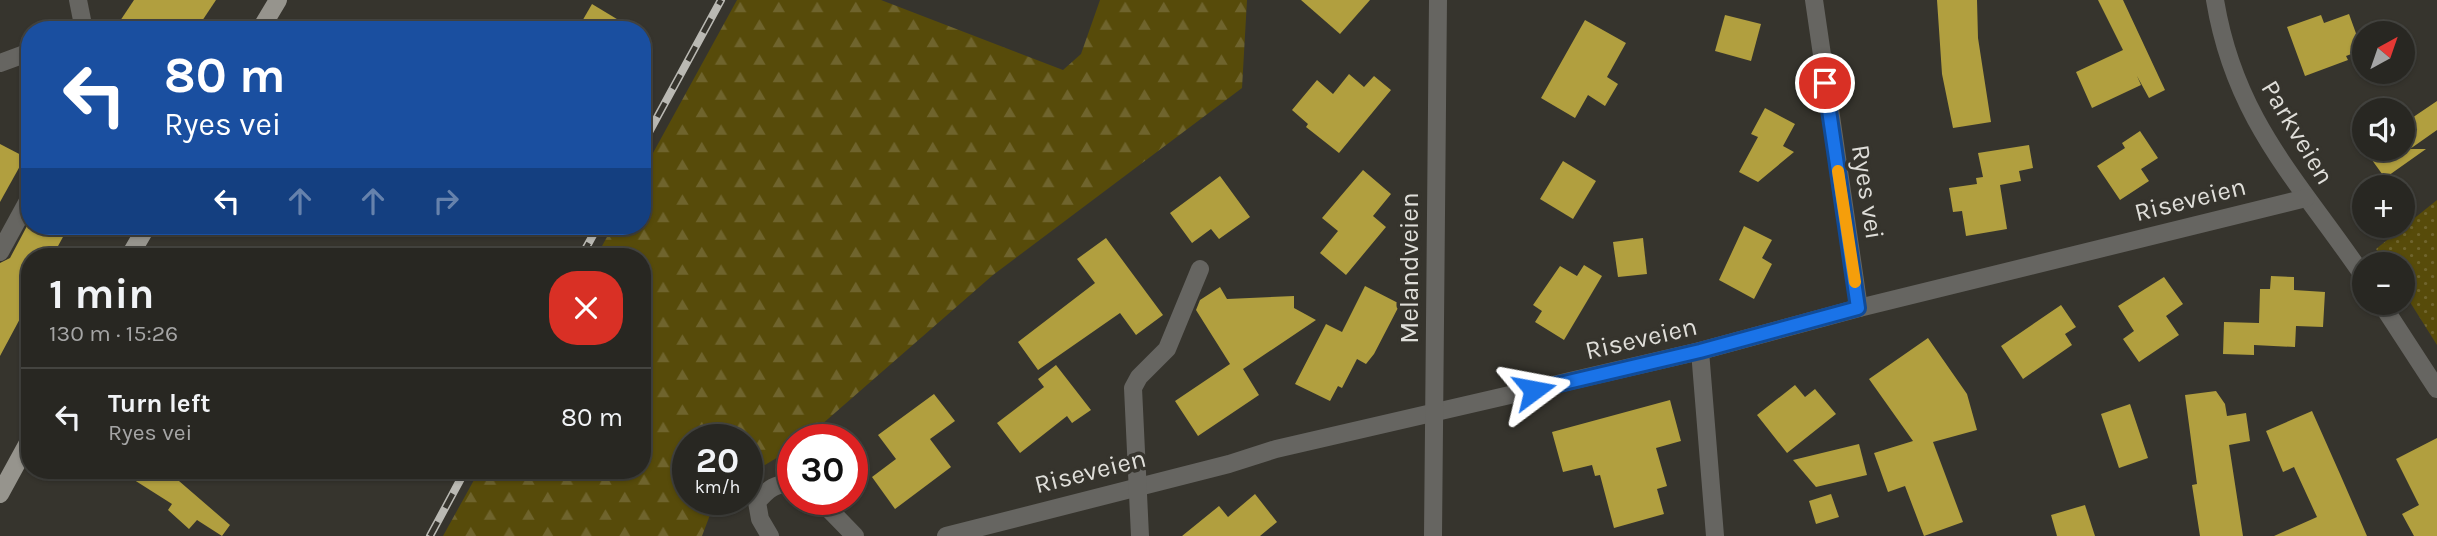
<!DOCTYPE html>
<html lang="en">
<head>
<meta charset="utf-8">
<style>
	:root { --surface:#282722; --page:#302f2a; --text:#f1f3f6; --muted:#a5a5a5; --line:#444440 }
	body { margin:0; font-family:Karla,sans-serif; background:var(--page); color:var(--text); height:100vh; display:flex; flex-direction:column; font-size:26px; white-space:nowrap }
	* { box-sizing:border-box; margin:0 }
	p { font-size:23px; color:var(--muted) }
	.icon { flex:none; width:38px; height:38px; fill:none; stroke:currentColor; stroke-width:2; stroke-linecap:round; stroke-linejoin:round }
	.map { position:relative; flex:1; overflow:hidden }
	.drawer { position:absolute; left:21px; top:248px; width:630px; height:231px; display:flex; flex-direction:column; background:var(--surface); border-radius:28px; box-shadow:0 2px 5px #0004,0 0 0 2px var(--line) }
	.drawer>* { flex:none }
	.guide { position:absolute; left:21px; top:21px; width:630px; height:214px; border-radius:28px; box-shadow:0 2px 5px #0004,0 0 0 2px var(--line); background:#1a4fa0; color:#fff; overflow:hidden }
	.needle { width:46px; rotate:40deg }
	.buttons { position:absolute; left:2352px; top:21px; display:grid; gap:14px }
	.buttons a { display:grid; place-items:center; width:63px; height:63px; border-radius:50%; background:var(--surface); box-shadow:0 2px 5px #0004,0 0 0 2px var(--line); font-size:35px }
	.speed { position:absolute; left:672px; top:424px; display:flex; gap:14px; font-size:35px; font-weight:700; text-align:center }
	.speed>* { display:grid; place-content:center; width:91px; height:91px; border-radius:50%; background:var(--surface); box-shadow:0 2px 5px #0004,0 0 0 2px var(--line); line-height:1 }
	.speed small { font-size:18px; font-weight:400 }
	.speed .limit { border:10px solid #d22; background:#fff; color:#111 }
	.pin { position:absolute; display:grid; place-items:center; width:60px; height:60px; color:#fff; margin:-30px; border:4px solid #fff; border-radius:50%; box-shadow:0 2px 7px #0007 }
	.me { position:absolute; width:77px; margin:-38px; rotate:77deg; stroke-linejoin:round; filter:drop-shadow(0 0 5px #0008) }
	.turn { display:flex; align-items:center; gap:24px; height:147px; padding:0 28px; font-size:32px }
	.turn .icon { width:91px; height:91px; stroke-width:2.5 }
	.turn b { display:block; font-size:49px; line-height:60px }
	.lanes { display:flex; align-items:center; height:66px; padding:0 28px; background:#0003; justify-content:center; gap:35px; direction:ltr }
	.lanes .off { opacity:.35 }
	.round { display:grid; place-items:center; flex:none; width:74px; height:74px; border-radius:28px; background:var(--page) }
	.head { display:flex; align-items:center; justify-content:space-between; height:119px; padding:0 28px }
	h1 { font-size:42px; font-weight:700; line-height:52px }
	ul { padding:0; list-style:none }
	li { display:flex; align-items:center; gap:21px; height:98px; padding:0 28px; border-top:2px solid var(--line) }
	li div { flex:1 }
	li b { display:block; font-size:26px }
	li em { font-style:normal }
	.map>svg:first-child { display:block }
	.forest { fill:url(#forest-firs) }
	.park { fill:url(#park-dots) }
	.building { fill:#b19f3f }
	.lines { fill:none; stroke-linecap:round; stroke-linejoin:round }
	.minor { stroke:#666561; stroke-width:18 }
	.major { stroke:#96948d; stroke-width:18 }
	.rail-casing { stroke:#bab9b3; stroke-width:8 }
	.rail { stroke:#36342d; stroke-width:5; stroke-dasharray:16; stroke-linecap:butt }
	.route-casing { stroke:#114b97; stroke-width:18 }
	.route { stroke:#1a73e8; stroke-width:12 }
	.slow { stroke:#f59e0b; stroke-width:12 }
	.labels { text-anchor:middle; stroke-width:7; stroke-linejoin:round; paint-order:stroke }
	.street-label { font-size:26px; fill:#dfded9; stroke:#36342d }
</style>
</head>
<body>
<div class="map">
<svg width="2437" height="536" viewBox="0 0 2437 536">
	<defs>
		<pattern id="forest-firs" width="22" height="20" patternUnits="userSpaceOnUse" patternTransform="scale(1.75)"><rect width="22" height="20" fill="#574b0a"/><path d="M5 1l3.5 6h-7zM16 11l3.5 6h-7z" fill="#6f642d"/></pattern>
		<pattern id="park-dots" width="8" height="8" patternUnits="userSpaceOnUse" patternTransform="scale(1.75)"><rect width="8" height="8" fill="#574b0a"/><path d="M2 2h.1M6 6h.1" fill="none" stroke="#6f642d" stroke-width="1.8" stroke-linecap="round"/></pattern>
	</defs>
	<rect width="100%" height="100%" fill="#36342d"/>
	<polygon class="forest" points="737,0 881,0 1063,70 1081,54 1100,0 1247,0 1242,88 993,275 805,439 793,439 793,448 747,476 747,439 688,439 688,499 716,499 702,536 443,536 479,471 642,471 642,257 596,257 613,226 642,226 642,173"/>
	<polygon class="park" points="2437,200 2437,345 2403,291 2403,264 2386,264 2376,249"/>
	<g class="building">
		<polygon points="134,0 216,0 196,30 114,30"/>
		<polygon points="1301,0 1370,0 1340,34"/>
		<polygon points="1937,0 1977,0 1978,38 1991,122 1953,128 1942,74"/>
		<polygon points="2098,0 2123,0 2165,90 2149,98 2137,76 2141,85 2092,108 2076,72 2123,50"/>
		<polygon points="592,4 635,30 577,30"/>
		<polygon points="2349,14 2362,50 2346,56 2348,60 2305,76 2287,27 2321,15 2324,23"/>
		<polygon points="1725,15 1761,24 1751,61 1715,51"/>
		<polygon points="1585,20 1626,43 1607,77 1618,84 1605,106 1588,95 1575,118 1541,98"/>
		<polygon points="1349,74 1364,87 1374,76 1391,90 1339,153 1306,127 1308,124 1292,110 1317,80 1333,94"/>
		<polygon points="2437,101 2437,130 2410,149 2426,149 2385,178 2364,149 2403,149 2403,124"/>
		<polygon points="1765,108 1795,124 1783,146 1794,152 1758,182 1739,172 1758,137 1751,134"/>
		<polygon points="2140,131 2158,158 2141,169 2149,181 2120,200 2097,166 2125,148 2122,143"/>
		<polygon points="0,144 25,157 0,202"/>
		<polygon points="2029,145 2033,168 2019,171 2021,181 2000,185 2007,229 1966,236 1962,211 1953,212 1949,188 1977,184 1976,178 1983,177 1978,153"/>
		<polygon points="1563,161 1596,181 1573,219 1540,199"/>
		<polygon points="1363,170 1391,194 1373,216 1386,227 1346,275 1320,253 1338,231 1322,218"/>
		<polygon points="1220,176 1250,217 1219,239 1211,229 1192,243 1170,213"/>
		<polygon points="27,226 69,226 52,257 30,257 30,300 0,356 0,263 10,258"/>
		<polygon points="1744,226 1772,240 1762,258 1772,264 1754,299 1719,280"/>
		<polygon points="1106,238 1163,315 1136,335 1120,313 1038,370 1018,342 1095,283 1077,259"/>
		<polygon points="1643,238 1647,274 1618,277 1613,242"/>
		<polygon points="1584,265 1602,276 1564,340 1535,322 1542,311 1533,305 1560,266 1577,276"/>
		<polygon points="2271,276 2294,277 2294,290 2325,292 2323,327 2296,326 2295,347 2254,345 2254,355 2223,354 2224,322 2259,323 2260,289 2270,289"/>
		<polygon points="2164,277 2183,304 2166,316 2179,335 2139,362 2123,339 2134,331 2118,306"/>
		<polygon points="1365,286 1400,304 1374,354 1366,364 1357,359 1342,388 1338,386 1330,401 1295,384 1326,324 1342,332"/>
		<polygon points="1220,287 1227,299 1294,296 1294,308 1316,320 1243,369 1259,395 1198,436 1175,401 1230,364 1196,310 1200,300"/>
		<polygon points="2061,305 2076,327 2065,334 2072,345 2023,379 2001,346"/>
		<polygon points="1928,338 1967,394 1977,430 1933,442 1963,522 1924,536 1905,486 1888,492 1874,453 1913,441 1869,379"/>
		<polygon points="1056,365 1091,410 1072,423 1067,416 1020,453 997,423 1044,387 1038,379"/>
		<polygon points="1795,385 1805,397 1815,389 1836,414 1787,453 1757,415"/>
		<polygon points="2216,391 2225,404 2227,416 2246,413 2250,441 2229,445 2243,536 2200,536 2192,485 2197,484 2185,395"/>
		<polygon points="934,394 955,421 930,439 951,467 895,509 872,477 896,459 878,435"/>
		<polygon points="1670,400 1681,441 1656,448 1667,486 1657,489 1664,514 1614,528 1600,475 1595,476 1592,465 1563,472 1552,432"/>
		<polygon points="2130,404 2148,458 2119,468 2101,414"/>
		<polygon points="2312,411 2340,474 2367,536 2274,536 2317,517 2294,467 2283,472 2266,431"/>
		<polygon points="2437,438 2437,536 2414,536 2402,514 2419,505 2396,459"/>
		<polygon points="1859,444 1867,475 1816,487 1793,460"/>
		<polygon points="120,471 186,471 179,481 230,525 222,536 197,520 189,529 168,510 172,504"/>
		<polygon points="1255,494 1277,522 1260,536 1182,536 1219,506 1228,517"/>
		<polygon points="1831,494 1839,517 1816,524 1809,501"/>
		<polygon points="2085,505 2095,536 2057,536 2051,515"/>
	</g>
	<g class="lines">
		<g class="minor">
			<polyline points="78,0 84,30"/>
			<polyline points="1814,0 1859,308"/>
			<path d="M 2215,0 C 2235,121 2299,181 2364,277"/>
			<polyline points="0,63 30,52"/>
			<polyline points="0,252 30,197"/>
			<polyline points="2381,303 2437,389"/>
			<polyline points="1700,351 1715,536"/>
			<polyline points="819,499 855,536"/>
			<path d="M 770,536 L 760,519 L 757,502 C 768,489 776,482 793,485"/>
			<polyline points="946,536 1229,464 1276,449 1700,351 1859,308 2306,198"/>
			<polyline points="1140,536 1133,388 1139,377 1167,349 1200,269"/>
			<polyline points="1433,536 1438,0"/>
		</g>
		<g class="major">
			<polyline points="260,30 278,0"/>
			<polyline points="129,257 147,226"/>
			<polyline points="0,494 30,439"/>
		</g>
		<defs>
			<g id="rail">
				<polyline points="642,145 721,0"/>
				<polyline points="581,257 598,226"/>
				<polyline points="430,536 465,471"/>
			</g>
		</defs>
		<use href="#rail" class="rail-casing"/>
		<use href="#rail" class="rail"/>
	</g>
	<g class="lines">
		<defs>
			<polyline id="route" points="1534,390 1700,351 1858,308 1825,83"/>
		</defs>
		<use href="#route" class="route-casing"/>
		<use href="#route" class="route"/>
		<polyline class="slow" points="1838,171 1855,282"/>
	</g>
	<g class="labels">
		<g class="street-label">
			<text transform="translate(2298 132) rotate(59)" y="9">Parkveien</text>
			<text transform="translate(1868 192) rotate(81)" y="9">Ryes vei</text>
			<text transform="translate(2190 199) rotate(-14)" y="9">Riseveien</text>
			<text transform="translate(1409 268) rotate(-90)" y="9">Melandveien</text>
			<text transform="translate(1641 338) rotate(-13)" y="9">Riseveien</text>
			<text transform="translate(1090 471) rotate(-14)" y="9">Riseveien</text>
		</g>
	</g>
</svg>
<div class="buttons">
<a><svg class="needle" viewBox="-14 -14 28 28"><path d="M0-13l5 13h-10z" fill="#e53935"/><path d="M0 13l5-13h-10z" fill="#a5a5a5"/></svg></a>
<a><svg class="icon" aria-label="sound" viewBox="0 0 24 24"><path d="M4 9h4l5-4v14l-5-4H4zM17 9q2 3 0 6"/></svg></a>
<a>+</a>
<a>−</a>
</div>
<div class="speed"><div>20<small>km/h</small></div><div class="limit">30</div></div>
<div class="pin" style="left:1825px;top:83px;background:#d93025"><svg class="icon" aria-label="arrive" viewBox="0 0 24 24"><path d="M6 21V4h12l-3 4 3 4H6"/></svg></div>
<svg class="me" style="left:1534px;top:390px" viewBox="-20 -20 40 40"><path d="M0-17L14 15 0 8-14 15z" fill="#1a73e8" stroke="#fff" stroke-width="4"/></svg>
<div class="guide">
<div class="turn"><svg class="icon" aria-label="left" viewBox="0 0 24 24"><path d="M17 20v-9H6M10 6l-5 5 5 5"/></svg><div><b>80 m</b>Ryes vei</div></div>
<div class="lanes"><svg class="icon" aria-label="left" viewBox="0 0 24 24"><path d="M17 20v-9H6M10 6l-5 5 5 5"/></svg><svg class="icon off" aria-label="ahead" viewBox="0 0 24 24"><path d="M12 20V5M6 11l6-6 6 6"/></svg><svg class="icon off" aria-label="ahead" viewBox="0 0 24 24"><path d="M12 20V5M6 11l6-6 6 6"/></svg><svg class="icon off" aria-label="right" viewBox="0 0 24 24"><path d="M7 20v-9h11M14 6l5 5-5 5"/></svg></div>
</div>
<section class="drawer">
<div class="head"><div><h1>1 min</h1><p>130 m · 15:26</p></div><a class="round" style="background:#d93025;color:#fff"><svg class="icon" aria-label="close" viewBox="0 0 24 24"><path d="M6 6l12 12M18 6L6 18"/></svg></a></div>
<ul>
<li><svg class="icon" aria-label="left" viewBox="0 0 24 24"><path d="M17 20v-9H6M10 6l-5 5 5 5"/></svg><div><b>Turn left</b><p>Ryes vei</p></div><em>80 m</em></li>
</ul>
</section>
</div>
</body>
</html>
